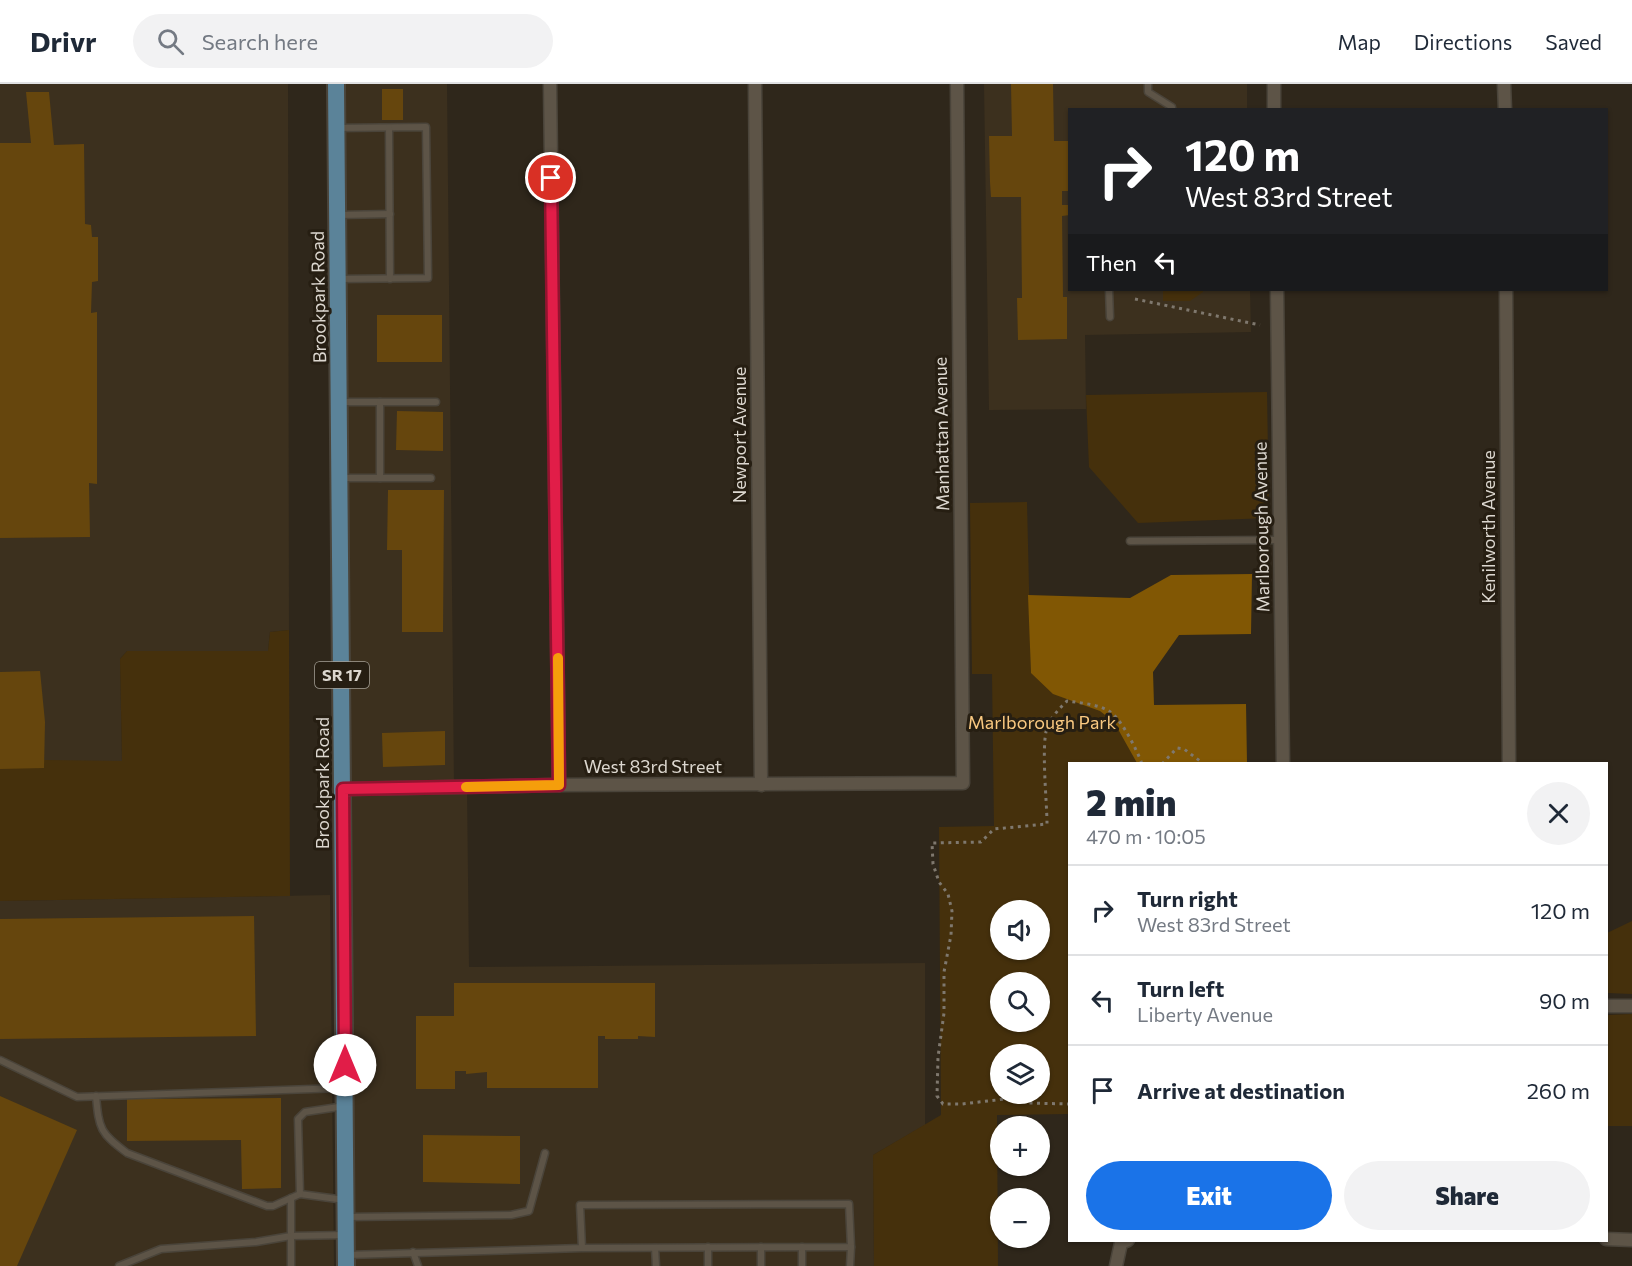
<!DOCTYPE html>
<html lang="en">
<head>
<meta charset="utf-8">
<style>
	:root { --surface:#fff; --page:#f2f2f3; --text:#1f2937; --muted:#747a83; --line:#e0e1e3; --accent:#1a73e8 }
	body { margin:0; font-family:Commissioner,sans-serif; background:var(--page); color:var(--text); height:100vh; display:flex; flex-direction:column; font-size:22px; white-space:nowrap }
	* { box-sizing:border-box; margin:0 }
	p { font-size:20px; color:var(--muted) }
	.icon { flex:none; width:33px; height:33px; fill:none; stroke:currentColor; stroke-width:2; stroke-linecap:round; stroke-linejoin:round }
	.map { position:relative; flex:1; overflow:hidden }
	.side { position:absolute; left:1068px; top:678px; width:540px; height:480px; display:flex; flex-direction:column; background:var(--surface); border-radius:0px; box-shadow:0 2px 4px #0004 }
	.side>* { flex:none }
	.guide { position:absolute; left:1068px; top:24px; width:540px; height:183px; border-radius:0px; box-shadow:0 2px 4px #0004; background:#202124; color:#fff; overflow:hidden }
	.fabs { position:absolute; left:990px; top:816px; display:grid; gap:12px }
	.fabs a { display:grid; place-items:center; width:60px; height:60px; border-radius:50%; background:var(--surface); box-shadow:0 2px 4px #0004; font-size:30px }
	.pin { position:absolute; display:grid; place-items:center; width:51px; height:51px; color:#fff; margin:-26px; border:3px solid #fff; border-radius:50%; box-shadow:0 2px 6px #0007 }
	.me { position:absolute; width:66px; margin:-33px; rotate:0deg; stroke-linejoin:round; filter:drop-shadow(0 0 4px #0008) }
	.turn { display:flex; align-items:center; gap:21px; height:126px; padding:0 18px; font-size:27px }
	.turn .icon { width:78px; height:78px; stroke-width:2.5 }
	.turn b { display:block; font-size:42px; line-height:51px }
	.then { display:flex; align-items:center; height:57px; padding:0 18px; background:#0003; gap:12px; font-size:22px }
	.round { display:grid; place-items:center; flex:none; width:63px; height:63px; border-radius:32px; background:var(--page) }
	.overview { display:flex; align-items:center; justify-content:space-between; height:102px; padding:0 18px }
	h1 { font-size:36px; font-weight:800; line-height:45px }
	.cta { display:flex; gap:12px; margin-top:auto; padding:12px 18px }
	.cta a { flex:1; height:69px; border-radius:36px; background:var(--accent); color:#fff; font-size:24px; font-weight:800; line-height:69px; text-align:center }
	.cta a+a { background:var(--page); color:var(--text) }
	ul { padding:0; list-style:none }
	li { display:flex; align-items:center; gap:18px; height:90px; padding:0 18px; border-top:2px solid var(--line) }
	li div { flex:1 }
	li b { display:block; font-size:22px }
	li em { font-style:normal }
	header { display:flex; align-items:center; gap:36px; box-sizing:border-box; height:84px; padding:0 30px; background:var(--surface); border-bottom:2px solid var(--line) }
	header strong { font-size:28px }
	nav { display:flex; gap:33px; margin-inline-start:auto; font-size:21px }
	.search { width:420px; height:54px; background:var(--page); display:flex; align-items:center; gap:15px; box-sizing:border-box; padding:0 21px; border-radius:33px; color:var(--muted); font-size:22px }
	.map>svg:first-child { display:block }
	.built { fill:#3c301e }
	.green { fill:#45300c; fill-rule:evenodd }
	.forest { fill:#815704 }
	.building { fill:#66460d }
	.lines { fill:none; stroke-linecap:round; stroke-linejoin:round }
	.service-casing { stroke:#4a443a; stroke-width:9 }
	.minor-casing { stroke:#4a443a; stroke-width:15 }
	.primary-casing { stroke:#4a443a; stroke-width:20 }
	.path { stroke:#7f786e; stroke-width:3; stroke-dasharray:3 4.5; stroke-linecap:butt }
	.service { stroke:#5d5447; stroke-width:6 }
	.minor { stroke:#5d5447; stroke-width:12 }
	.primary { stroke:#5b8399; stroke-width:16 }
	.route-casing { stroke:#92132f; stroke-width:15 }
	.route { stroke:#e11d48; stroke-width:10 }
	.slow { stroke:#f59e0b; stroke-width:10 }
	.labels { text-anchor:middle; stroke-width:6; stroke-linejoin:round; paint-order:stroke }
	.shield { fill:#261e12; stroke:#a5a096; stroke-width:1.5 }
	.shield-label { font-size:16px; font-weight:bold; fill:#dcd7cf }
	.street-label { font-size:18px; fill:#dcd7cf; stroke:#261e12 }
	.park-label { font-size:18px; fill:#fac981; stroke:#261e12 }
</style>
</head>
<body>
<header>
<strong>Drivr</strong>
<div class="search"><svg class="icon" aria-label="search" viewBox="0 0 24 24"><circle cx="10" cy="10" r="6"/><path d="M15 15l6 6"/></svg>Search here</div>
<nav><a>Map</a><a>Directions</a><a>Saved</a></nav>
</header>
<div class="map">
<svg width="1632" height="1182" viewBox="0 0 1632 1182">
	<rect width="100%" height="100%" fill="#2f271b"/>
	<g class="built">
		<polygon points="0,0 288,0 289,546 270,548 268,567 127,567 120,575 122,677 0,680"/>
		<polygon points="345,0 447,0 454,703 467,703 469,883 925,879 925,1041 873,1071 874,1182 355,1182"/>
		<polygon points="984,0 1247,0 1247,25 1070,26 1070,206 1250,206 1251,248 1085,251 1086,325 989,326"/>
		<polygon points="330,811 334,1182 0,1182 0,817"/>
	</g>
	<g class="green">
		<polygon points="1163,206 1203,206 1203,208 1190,217 1163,217"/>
		<polygon points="1267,308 1269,434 1138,439 1089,383 1086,311"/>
		<path d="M 1027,418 L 1031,589 L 1153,588 L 1154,679 L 1070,680 L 1069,1030 L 997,1031 L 998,1182 L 874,1182 L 873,1071 L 941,1031 L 939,743 L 994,742 L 992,590 L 972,590 L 970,419 ZM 1000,826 L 1040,826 L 1040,866 L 1000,866 ZM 1000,898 L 1040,898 L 1040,938 L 1000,938 ZM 1000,970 L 1040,970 L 1040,1010 L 1000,1010 Z"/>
		<polygon points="289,546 290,812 0,817 0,684 44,684 44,676 122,677 120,575 127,567 268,567 270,548"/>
		<polygon points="1632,837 1632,910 1607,909 1607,849"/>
		<polygon points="1632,930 1632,1042 1607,1042 1607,931"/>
	</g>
	<polygon class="forest" points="1252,490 1251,550 1179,551 1153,588 1154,621 1246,620 1247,679 1137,679 1114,638 1100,627 1053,610 1031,589 1028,511 1130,514 1171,491"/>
	<g class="building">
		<polygon points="1011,0 1053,0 1054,57 1070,57 1070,107 1062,107 1062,121 1070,121 1070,131 1062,132 1063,213 1067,213 1067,255 1018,256 1017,214 1022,214 1021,113 991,113 990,98 989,52 1012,52"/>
		<rect x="382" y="5" width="21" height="31"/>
		<polygon points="26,8 49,8 54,61 84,60 85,140 91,141 92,153 98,153 98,197 92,198 91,229 97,228 97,400 89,399 90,453 0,454 0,59 31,59"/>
		<rect x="377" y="231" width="65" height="47"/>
		<polygon points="397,327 443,328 443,367 396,366"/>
		<polygon points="388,406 444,406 443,548 402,548 402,466 387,466"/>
		<polygon points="40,587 45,638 44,684 0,685 0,588"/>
		<polygon points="445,647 445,681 383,683 382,649"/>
		<polygon points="254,832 256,952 0,955 0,835"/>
		<polygon points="454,899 655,899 655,953 638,952 638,955 605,955 605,952 598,952 598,1004 487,1004 487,988 466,990 466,987 455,987 455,1005 416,1005 416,932 454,932"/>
		<polygon points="0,1012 77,1046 17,1182 0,1182"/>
		<polygon points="281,1014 281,1104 242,1105 241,1056 127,1057 127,1015"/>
		<polygon points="423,1051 520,1052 520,1100 423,1098"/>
	</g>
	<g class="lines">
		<defs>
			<g id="service">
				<polyline points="1148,0 1148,8 1172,23 1172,26"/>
				<polyline points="336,44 426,43 428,194 339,195"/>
				<polyline points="389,44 390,195"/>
				<polyline points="339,131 390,130"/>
				<polyline points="1109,206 1110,233"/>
				<polyline points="340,318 380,318 380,394"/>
				<polyline points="380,318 436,318"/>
				<polyline points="341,394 431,394"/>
				<polyline points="1130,457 1280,456"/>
				<polyline points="0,976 77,1013 342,1004"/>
				<path d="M 96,1012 C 99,1045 100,1049 127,1069 L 267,1122 L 273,1122 L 300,1110 L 345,1116"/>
				<polyline points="300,1110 298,1035 305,1028 345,1022"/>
				<polyline points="347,1133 511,1131 529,1127 545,1069"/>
				<polyline points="708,1163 708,1182"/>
				<polyline points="761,1163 761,1182"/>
				<polyline points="802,1163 802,1182"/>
				<polyline points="655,1164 656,1182"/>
				<polyline points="413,1168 418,1182"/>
				<polyline points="347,1171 582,1164 851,1163 849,1120 580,1121 582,1164"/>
				<polyline points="119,1182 161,1165 256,1158 291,1152 291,1114"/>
				<polyline points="291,1182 291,1152 345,1151"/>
				<polyline points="850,1182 851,1163"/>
			</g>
			<g id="minor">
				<polyline points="550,0 559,701"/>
				<polyline points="755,0 761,701"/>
				<polyline points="1274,0 1274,26"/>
				<polyline points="1504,0 1505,26"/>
				<polyline points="1277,206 1283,680"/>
				<polyline points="1506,206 1509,680"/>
				<polyline points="343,705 559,701 963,699 957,0"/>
				<polyline points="1606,922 1632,922"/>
				<polyline points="1606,1155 1632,1156"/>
				<polyline points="1116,1182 1121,1159 1128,1156"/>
			</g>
			<polyline id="primary" points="336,0 346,1182"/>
		</defs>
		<use href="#service" class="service-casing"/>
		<use href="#minor" class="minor-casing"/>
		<use href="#primary" class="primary-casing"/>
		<g class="path">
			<polyline points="1135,215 1260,241"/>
			<polyline points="1162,680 1177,664 1184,665 1204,680"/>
			<path d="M 1070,1020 L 1029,1019 L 1005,1015 L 962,1020 L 943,1020 L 937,1012 L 938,973 L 944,929 L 944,888 L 951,851 L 952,827 L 948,810 L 939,798 L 933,780 L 932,759 L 981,758 L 994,745 L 1047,740 C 1047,718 1041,662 1047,644 C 1051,633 1059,625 1067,617 C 1081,619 1097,620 1109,627 C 1121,634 1137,666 1142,680"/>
		</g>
		<use href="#service" class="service"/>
		<use href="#minor" class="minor"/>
		<use href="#primary" class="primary"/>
	</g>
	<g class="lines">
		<defs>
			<polyline id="route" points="345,981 343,705 559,701 551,94"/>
		</defs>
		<use href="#route" class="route-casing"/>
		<use href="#route" class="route"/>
		<polyline class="slow" points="466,703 559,701 558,574"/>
	</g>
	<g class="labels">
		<rect class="shield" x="315" y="578" width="54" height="26" rx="4.5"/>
		<g class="shield-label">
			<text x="342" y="597">SR 17</text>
		</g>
		<g class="street-label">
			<text transform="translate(319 213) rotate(-91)" y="6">Brookpark Road</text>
			<text transform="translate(942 350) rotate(-91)" y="6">Manhattan Avenue</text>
			<text transform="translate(740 351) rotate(-90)" y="6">Newport Avenue</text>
			<text transform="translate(1262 443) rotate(-91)" y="6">Marlborough Avenue</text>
			<text transform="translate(1489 443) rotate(-90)" y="6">Kenilworth Avenue</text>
			<text x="653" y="689">West 83rd Street</text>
			<text transform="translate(323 699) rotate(-90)" y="6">Brookpark Road</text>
		</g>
		<g class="park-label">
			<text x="1042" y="645">Marlborough Park</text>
		</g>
	</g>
</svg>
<div class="fabs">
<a><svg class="icon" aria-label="sound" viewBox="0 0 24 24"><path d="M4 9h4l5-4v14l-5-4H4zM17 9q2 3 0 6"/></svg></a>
<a><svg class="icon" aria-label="search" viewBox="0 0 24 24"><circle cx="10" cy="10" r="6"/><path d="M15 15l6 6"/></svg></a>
<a><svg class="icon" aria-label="layers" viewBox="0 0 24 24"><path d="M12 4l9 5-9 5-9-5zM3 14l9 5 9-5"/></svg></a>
<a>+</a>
<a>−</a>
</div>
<div class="pin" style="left:551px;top:94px;background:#d93025"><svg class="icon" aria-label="arrive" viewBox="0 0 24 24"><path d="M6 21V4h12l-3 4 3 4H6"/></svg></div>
<svg class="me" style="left:345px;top:981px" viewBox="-20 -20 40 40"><circle r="19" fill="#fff"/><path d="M0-13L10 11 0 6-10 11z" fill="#e11d48"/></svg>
<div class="guide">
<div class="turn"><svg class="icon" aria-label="right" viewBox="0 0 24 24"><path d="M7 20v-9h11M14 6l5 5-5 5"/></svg><div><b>120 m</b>West 83rd Street</div></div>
<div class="then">Then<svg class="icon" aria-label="left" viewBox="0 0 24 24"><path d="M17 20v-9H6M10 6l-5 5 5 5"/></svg></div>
</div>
<section class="side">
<div class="overview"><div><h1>2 min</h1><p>470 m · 10:05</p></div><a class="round"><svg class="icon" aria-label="close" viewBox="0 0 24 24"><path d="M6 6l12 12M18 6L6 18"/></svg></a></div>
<ul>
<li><svg class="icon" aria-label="right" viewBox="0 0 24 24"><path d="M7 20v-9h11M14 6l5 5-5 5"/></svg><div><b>Turn right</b><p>West 83rd Street</p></div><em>120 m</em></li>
<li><svg class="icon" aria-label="left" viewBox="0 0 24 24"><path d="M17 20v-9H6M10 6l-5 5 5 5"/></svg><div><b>Turn left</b><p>Liberty Avenue</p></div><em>90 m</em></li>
<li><svg class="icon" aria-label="arrive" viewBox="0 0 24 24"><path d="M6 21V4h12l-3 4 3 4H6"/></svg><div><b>Arrive at destination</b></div><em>260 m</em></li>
</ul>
<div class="cta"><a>Exit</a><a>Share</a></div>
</section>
</div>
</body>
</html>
